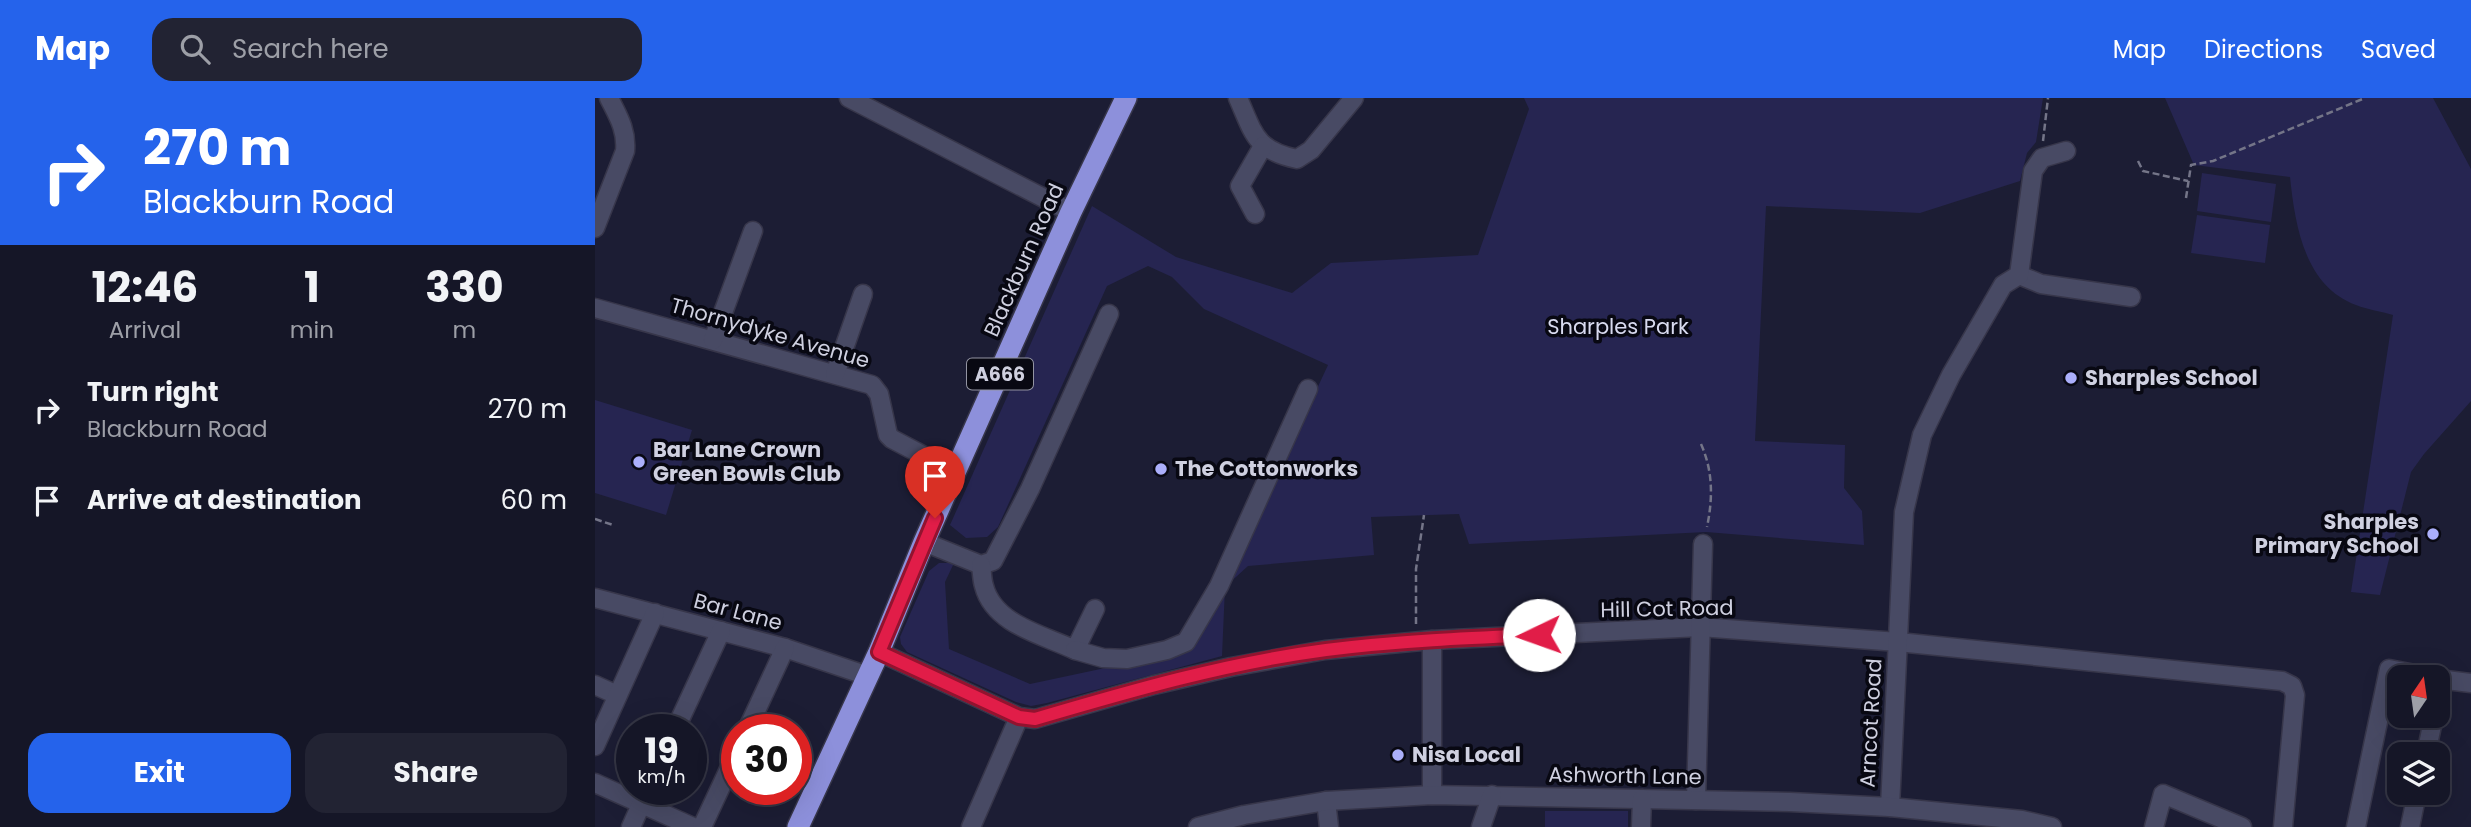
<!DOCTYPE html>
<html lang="en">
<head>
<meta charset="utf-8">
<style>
	:root { --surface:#151627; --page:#222333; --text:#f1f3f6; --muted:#9d9fa7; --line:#343544; --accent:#2563eb }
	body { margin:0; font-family:Poppins,sans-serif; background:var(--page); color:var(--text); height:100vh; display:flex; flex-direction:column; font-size:26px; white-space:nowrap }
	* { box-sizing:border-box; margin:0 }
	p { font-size:23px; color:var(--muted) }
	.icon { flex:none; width:38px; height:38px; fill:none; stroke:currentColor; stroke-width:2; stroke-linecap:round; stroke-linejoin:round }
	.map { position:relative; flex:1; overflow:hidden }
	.details { display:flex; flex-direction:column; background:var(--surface); width:595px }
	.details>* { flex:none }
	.hud { background:#2563eb; color:#fff; overflow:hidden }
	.needle { width:46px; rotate:13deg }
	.controls { position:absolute; left:1792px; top:567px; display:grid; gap:14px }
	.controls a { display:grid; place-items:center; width:63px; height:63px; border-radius:14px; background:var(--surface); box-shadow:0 7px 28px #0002,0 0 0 2px var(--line); font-size:35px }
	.speed { position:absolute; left:21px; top:616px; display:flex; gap:14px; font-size:35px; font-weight:700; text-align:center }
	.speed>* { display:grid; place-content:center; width:91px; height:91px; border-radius:50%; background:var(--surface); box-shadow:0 7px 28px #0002,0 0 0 2px var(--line); line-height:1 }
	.speed small { font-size:18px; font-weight:400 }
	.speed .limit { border:10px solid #d22; background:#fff; color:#111 }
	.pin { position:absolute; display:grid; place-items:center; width:60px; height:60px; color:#fff; margin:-72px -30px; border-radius:50% 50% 50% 0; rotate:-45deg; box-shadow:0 0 7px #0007 }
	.pin .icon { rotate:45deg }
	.me { position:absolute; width:77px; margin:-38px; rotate:267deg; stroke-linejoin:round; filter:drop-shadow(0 0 5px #0008) }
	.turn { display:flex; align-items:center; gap:24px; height:147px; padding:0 28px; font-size:32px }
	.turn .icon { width:91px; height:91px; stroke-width:2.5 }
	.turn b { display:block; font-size:49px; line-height:60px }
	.eta { display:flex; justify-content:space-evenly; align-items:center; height:119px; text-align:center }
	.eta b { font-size:42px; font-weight:700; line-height:49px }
	.cta { display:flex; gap:14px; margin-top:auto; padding:14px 28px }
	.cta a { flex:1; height:80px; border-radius:21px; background:var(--accent); color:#fff; font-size:28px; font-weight:700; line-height:80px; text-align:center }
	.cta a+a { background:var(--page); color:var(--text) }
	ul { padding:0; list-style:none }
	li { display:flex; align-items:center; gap:21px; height:91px; padding:0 28px }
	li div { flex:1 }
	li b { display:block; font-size:26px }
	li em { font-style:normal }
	header { display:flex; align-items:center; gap:42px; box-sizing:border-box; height:98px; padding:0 35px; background:var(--accent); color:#fff }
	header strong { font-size:33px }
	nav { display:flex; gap:38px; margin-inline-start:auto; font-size:24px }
	.search { width:490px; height:63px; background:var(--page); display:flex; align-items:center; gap:18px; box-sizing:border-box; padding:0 24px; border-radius:21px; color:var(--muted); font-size:26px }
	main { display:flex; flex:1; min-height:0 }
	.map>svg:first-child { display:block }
	.green { fill:#262551 }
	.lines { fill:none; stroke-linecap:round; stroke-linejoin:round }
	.minor-casing { stroke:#37364a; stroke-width:21 }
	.highway-casing { stroke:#37364a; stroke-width:24 }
	.path { stroke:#747588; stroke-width:2.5; stroke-dasharray:7 3.5; stroke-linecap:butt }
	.minor { stroke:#484a64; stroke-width:18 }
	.highway { stroke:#8d90db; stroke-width:21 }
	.route-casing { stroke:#92132f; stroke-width:18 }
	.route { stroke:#e11d48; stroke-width:12 }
	.poi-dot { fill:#abaffb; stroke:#080812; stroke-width:2.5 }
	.labels { text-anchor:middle; stroke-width:7; stroke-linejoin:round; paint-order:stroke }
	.shield { fill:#080812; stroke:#9394a2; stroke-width:2 }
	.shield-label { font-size:19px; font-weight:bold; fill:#cfd0e0 }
	.street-label { font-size:21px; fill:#cfd0e0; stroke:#080812 }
	.park-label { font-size:21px; fill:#d8daef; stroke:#080812 }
	.poi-label { font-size:21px; font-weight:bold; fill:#cfd0e0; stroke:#080812; text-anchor:start }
</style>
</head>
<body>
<header>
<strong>Map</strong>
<div class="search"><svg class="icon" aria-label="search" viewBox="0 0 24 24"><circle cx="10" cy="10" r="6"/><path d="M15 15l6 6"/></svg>Search here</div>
<nav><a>Map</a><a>Directions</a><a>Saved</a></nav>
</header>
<main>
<section class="details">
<div class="hud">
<div class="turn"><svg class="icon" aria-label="right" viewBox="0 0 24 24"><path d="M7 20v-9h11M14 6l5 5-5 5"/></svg><div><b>270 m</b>Blackburn Road</div></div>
</div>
<div class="eta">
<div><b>12:46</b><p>Arrival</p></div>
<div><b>1</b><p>min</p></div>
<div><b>330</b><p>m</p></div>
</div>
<ul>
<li><svg class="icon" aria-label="right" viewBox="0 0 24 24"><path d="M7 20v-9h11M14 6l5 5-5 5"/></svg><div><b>Turn right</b><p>Blackburn Road</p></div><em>270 m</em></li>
<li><svg class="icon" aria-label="arrive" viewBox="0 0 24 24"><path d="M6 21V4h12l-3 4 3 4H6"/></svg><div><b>Arrive at destination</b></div><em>60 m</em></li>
</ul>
<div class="cta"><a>Exit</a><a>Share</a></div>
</section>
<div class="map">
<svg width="1876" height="729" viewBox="0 0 1876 729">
	<rect width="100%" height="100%" fill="#1c1d34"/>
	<g class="green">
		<polygon points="929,0 1448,0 1441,44 1432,55 1425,83 1325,115 1171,108 1160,343 1250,347 1249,390 1267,413 1269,447 1111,434 874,446 864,416 776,419 779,457 653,468 630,489 627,558 452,605 436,608 421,604 312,554 306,546 305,539 334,473 344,465 359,465 350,484 354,551 435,586 590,553 630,489 733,267 609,211 577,179 553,168 512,188 403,429 392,439 371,440 355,427 497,108 581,159 697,195 736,165 883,157 934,11"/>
		<path d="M 1570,0 L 1838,0 L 1876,71 L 1876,303 L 1829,356 L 1816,374 L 1785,497 L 1756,494 L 1798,217 C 1786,213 1773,212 1761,207 C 1709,188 1700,126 1695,79 L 1599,67 Z"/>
		<polygon points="1607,75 1681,86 1676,124 1602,113"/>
		<polygon points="1602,117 1675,127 1670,165 1596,155"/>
		<polygon points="0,302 97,332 71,417 0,395"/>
		<rect x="950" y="713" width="83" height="16"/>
	</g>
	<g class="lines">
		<defs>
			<g id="minor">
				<polyline points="254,0 476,114"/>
				<path d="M 643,0 C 659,36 660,52 702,61 L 716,52 L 759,0"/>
				<polyline points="660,116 645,88 668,48"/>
				<path d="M 0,130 L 30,53 C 32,32 23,18 14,0"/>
				<polyline points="1424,177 1446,186 1536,199"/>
				<polyline points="0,210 277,287 284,296 293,337 297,341 337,362"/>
				<polyline points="118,242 158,133"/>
				<polyline points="240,276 268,196"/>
				<polyline points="329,444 386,467 398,463 435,391 514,216"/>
				<path d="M 386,467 C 387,474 387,482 389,488 C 399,527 449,537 480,552 L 500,511"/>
				<polyline points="0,500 190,550 273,578"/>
				<polyline points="480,552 508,560 532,561 572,552 591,544 624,488 713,291"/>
				<polyline points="284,554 424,619 440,621 559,587 636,569 730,552 837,542 1105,529 1303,544 1687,583 1697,588 1700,597 1688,729"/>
				<polyline points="1843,581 1876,585"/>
				<polyline points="0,587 22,597"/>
				<polyline points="1843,600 1847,582"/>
				<polyline points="80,632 126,533"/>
				<polyline points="152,632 190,550"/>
				<polyline points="0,648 60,515"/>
				<polyline points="1831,656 1839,618"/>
				<polyline points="0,685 98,729"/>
				<polyline points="837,697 837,542"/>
				<polyline points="1101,702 1108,446"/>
				<polyline points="731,703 734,729"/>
				<polyline points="1295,709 1309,414 1327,337 1356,277 1408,187 1424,177 1438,73 1447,60 1471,53"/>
				<polyline points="36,729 53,691"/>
				<polyline points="107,729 142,654"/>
				<polyline points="376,729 424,619"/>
				<polyline points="603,729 649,717 731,703 837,697 1195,704 1295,709 1427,722 1457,729"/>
				<polyline points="886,729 897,697"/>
				<polyline points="1046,729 1047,701"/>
				<polyline points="1559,729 1568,696 1647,729"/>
				<polyline points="1761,729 1794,571 1835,579"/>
				<polyline points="1815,729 1822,695"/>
			</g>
			<polyline id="highway" points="203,729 284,554 329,444 476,114 531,0"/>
		</defs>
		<use href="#minor" class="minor-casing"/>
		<use href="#highway" class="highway-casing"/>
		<g class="path">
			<polyline points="1448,43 1453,0"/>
			<polyline points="1543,63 1548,73 1593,83"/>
			<polyline points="1591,100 1596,67 1618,63 1770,0"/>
			<path d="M 1106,346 C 1118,373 1118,400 1112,429"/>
			<polyline points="0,421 18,427"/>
			<polyline points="821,526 821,471 829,417"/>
		</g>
		<use href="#minor" class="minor"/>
		<use href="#highway" class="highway"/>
	</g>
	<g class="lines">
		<defs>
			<path id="route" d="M 340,420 L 284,554 L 424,619 L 440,621 C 535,593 632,565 731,552 C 802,543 873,540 944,537"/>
		</defs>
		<use href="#route" class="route-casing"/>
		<use href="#route" class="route"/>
	</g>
	<g class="poi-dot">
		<circle cx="1476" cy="280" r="7"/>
		<circle cx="44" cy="364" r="7"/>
		<circle cx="566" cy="371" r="7"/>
		<circle cx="1838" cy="436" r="7"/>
		<circle cx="803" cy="657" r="7"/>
	</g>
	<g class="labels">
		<rect class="shield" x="372" y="260.5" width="66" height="31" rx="5"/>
		<g class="shield-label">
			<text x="405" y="283">A666</text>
		</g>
		<g class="street-label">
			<text transform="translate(429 162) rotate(-66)" y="7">Blackburn Road</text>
			<text transform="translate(175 235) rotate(16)" y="7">Thornydyke Avenue</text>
			<text transform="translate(1072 511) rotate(-1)" y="7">Hill Cot Road</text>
			<text transform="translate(143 514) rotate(15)" y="7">Bar Lane</text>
			<text transform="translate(1276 625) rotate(-87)" y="7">Arncot Road</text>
			<text transform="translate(1030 678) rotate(1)" y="7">Ashworth Lane</text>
		</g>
		<g class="park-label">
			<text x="1023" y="236">Sharples Park</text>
		</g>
		<g class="poi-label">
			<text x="1490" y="287">Sharples School</text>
			<text x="58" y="359">Bar Lane Crown<tspan x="58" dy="24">Green Bowls Club</tspan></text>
			<text x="580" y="378">The Cottonworks</text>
			<text x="1824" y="431" text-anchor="end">Sharples<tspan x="1824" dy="24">Primary School</tspan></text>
			<text x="817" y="664">Nisa Local</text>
		</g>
	</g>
</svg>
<div class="controls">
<a><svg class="needle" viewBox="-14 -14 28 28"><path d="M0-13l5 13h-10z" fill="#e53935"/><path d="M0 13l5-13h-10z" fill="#9d9fa7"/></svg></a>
<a><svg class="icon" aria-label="layers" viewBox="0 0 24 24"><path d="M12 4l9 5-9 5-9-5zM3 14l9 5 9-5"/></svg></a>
</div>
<div class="speed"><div>19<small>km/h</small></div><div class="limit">30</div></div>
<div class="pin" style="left:340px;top:420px;background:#d93025"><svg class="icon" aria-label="arrive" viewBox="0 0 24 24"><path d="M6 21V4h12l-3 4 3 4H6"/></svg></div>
<svg class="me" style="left:944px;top:537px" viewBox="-20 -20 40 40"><circle r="19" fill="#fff"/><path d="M0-13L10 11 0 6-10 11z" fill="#e11d48"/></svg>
</div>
</main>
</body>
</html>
